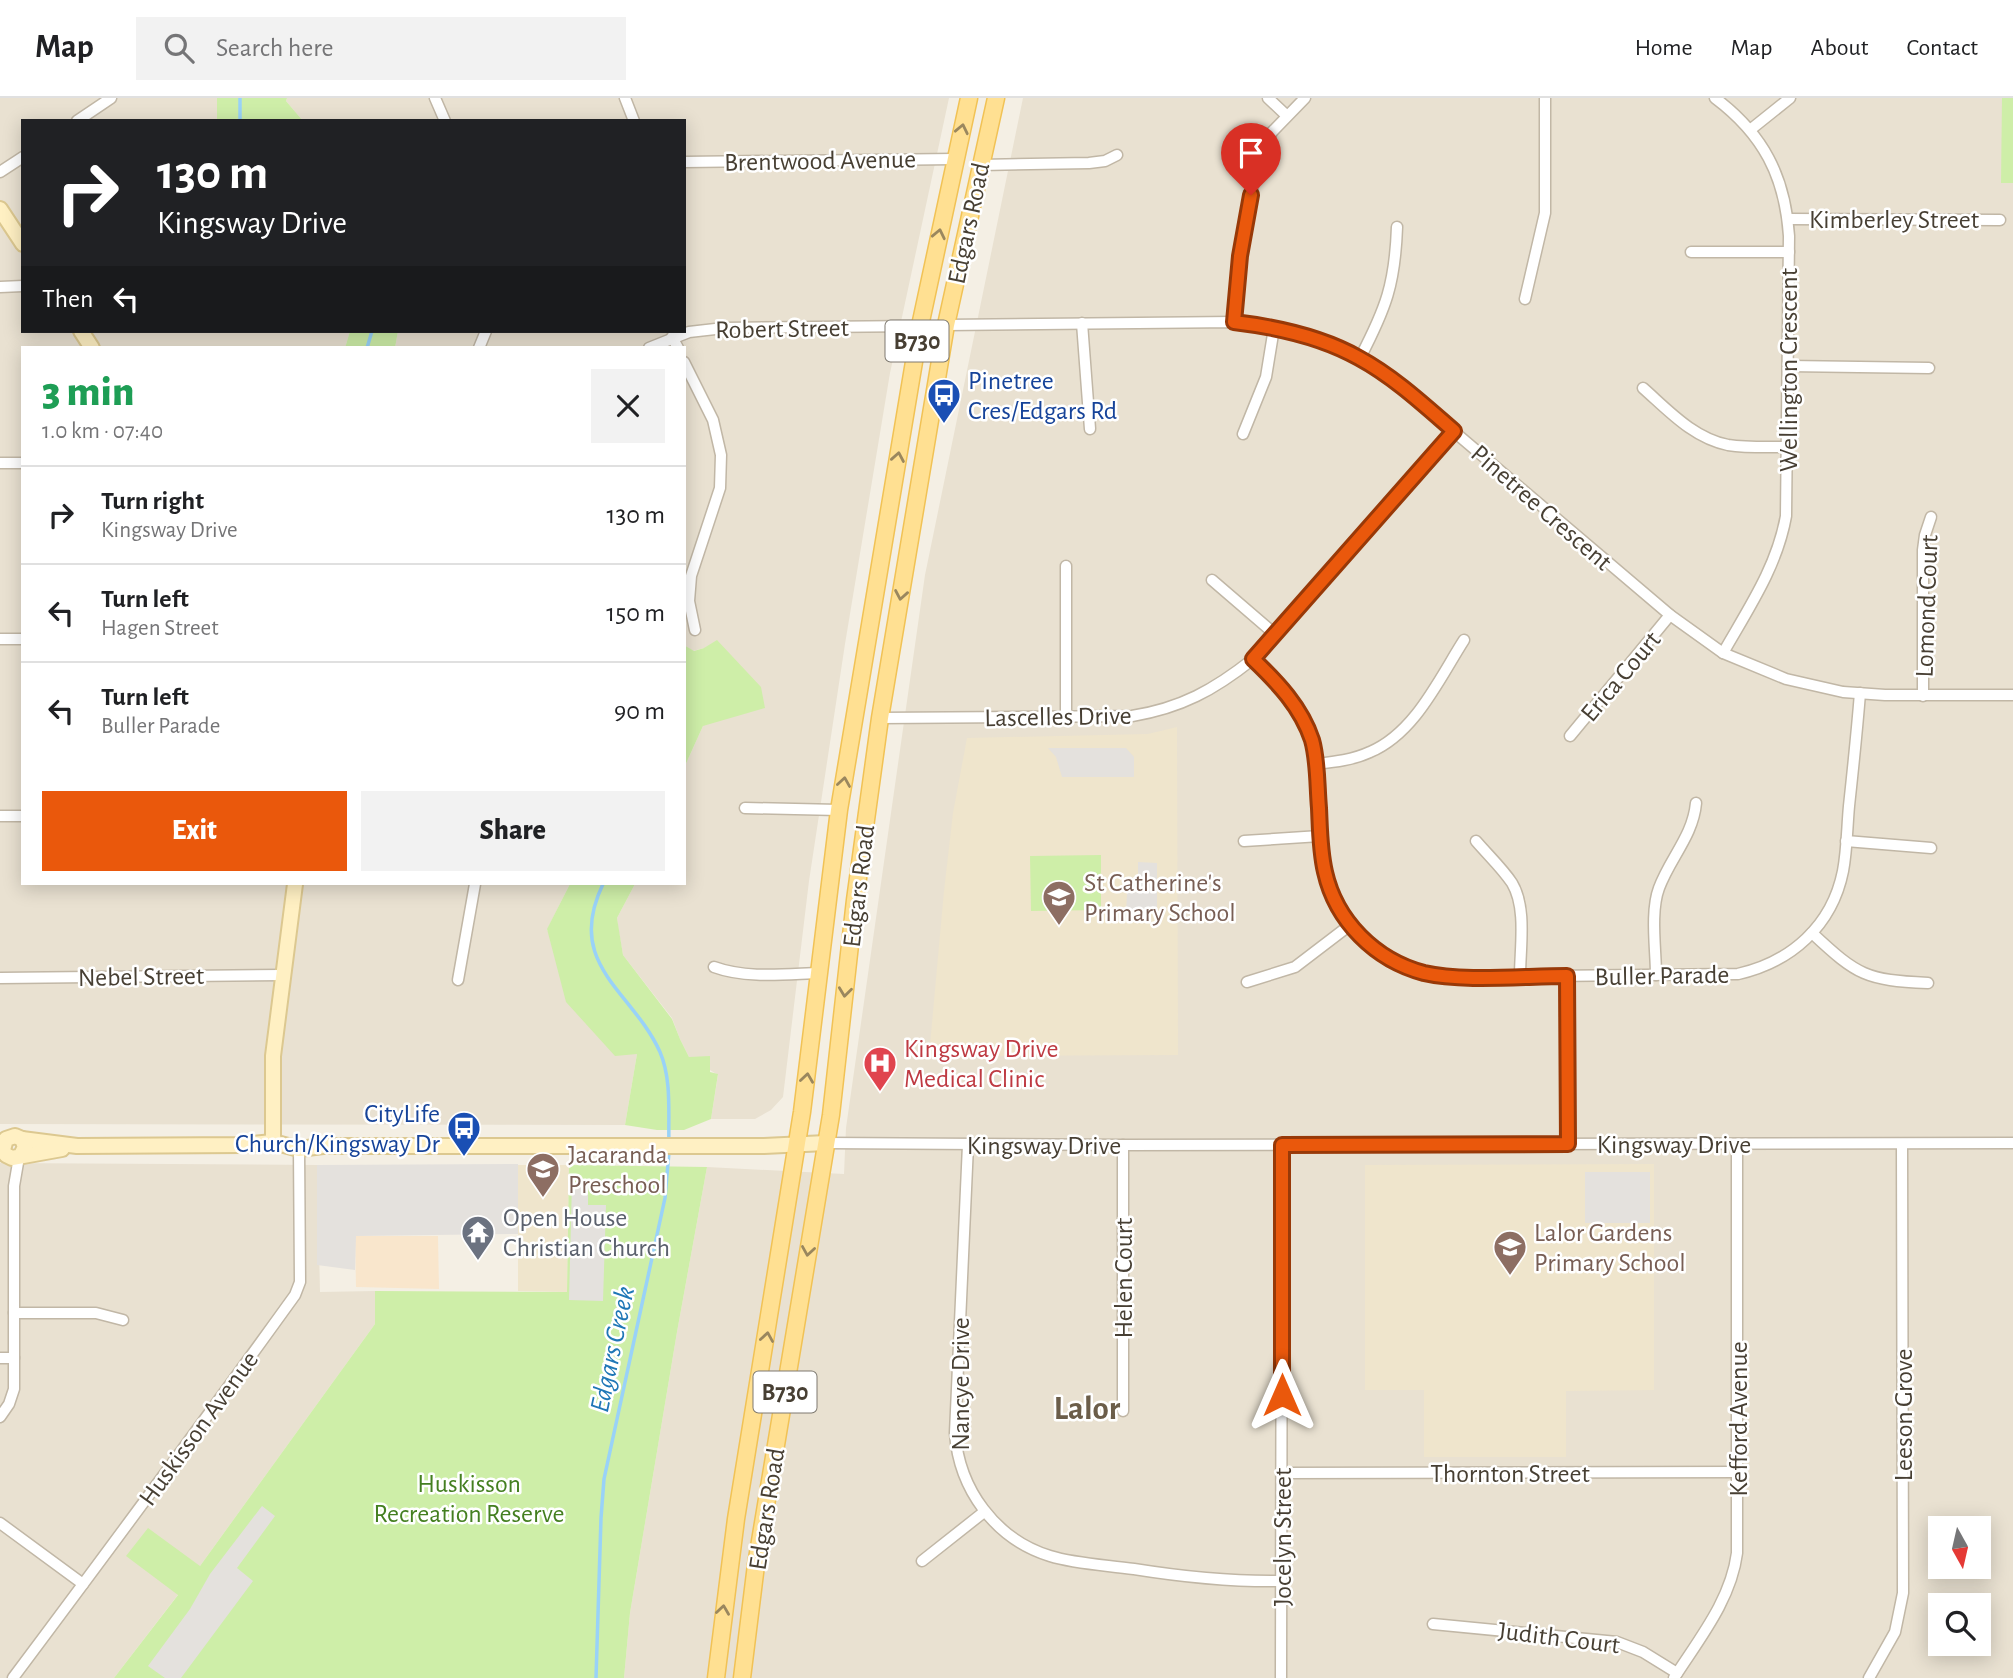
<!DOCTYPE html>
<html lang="en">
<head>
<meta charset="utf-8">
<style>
	:root { --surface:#fff; --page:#f2f2f2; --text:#202124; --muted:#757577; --line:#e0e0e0; --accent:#ea580c }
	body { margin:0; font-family:"Alegreya Sans",sans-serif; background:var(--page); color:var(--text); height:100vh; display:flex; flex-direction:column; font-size:26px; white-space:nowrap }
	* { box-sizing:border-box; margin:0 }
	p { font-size:23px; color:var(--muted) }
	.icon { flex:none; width:38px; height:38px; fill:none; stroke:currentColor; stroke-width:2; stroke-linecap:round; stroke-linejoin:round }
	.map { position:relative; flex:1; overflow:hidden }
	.panel { position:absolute; left:21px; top:248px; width:665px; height:539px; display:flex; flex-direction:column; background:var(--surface); border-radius:0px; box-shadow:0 4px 18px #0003 }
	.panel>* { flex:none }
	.hud { position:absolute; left:21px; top:21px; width:665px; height:214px; border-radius:0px; box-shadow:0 4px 18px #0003; background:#202124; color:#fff; overflow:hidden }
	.needle { width:46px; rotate:172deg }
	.tools { position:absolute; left:1928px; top:1418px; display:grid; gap:14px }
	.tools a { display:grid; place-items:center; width:63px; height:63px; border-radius:0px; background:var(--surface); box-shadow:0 4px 18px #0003; font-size:35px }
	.pin { position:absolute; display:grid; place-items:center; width:60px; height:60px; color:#fff; margin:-72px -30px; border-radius:50% 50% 50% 0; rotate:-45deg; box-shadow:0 0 7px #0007 }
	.pin .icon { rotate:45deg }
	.me { position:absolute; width:77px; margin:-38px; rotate:0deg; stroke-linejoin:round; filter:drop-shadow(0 0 5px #0008) }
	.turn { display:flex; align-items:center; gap:24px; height:147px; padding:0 21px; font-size:32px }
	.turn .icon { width:91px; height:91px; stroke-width:2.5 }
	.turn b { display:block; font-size:49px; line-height:60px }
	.then { display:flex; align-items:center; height:66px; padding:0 21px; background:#0003; gap:14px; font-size:26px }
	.round { display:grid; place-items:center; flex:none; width:74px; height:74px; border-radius:0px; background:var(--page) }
	.overview { display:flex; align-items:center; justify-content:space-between; height:119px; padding:0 21px }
	h1 { font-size:42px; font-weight:800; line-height:52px; color:#1e9e55 }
	.button { display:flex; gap:14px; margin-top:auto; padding:14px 21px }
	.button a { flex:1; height:80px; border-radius:0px; background:var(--accent); color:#fff; font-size:28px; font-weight:800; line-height:80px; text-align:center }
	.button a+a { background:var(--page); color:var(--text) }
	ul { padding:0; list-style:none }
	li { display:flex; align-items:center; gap:21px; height:98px; padding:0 21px; border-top:2px solid var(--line) }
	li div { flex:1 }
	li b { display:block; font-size:26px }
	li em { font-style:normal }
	header { display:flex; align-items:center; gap:42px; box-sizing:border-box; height:98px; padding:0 35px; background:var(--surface); border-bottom:2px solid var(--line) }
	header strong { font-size:33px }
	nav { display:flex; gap:38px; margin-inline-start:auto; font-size:24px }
	.search { width:490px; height:63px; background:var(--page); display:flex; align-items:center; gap:18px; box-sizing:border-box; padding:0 24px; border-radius:0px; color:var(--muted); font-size:26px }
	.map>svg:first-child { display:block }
	.residential { fill:#e9e1d1; fill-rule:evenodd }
	.commercial { fill:#f9e6cc }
	.education { fill:#efe5cc }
	.green { fill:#ceeea8 }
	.parking { fill:#e4e1dd }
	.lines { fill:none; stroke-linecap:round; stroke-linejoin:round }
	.stream { stroke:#99d2f8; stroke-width:3.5 }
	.street-casing { stroke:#c1b7a6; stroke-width:13 }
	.secondary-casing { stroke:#dcc890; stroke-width:18 }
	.primary-casing { stroke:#f1c255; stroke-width:19 }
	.street { stroke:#fff; stroke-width:10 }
	.secondary { stroke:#fff0c3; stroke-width:14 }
	.primary { stroke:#ffe092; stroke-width:16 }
	.oneway { stroke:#9a875e }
	.route-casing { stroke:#983908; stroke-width:18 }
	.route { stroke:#ea580c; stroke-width:12 }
	.labels { text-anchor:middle; stroke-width:5; stroke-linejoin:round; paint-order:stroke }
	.shield { fill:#fff; stroke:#7e7970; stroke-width:2 }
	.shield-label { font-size:24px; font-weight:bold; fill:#473f33 }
	.street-label { font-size:26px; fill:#473f33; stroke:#fff }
	.transit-label { font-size:26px; fill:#164399; stroke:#fff; text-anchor:start }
	.education-label { font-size:26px; fill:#785e54; stroke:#fff; text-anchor:start }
	.health-label { font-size:26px; fill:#be3a42; stroke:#fff; text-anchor:start }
	.worship-label { font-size:26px; fill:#5b616d; stroke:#fff; text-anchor:start }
	.park-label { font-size:26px; fill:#447f20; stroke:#fff }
	.water-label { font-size:28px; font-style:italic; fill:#1f77b6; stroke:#fff }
	.district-label { font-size:33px; font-weight:bold; fill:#6b5d49; stroke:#fff }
</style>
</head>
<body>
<header>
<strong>Map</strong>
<div class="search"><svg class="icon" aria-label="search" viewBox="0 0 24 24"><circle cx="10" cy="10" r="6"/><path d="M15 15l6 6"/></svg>Search here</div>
<nav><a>Home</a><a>Map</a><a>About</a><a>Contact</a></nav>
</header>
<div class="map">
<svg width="2013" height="1580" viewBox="0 0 2013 1580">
	<rect width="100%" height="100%" fill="#f4efe4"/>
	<g class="residential">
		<polygon points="0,0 217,0 217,23 23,23 23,233 350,233 345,250 23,250 23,786 570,786 547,832 637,956 625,1027 0,1026"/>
		<polygon points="287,0 949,0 890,275 845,546 809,783 783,999 771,1012 755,1021 711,1021 718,977 689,959 680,941 672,920 623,857 618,829 617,820 635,786 684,786 684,670 703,628 704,550 693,553 684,547 684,250 395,250 398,233 684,233 684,23 303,23 286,3"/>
		<path d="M 1023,0 L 2013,0 L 2013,1580 L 624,1580 L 630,1515 L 677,1234 L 707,1069 L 844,1076 L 846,1030 L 925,477 ZM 1941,1430 L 1979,1430 L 1979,1468 L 1941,1468 ZM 1941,1507 L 1979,1507 L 1979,1545 L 1941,1545 Z"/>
		<polygon points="0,1065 317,1067 320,1194 375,1193 375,1226 200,1468 114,1580 0,1580"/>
	</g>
	<polygon class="commercial" points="355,1138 438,1138 439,1191 356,1189"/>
	<g class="education">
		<polygon points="1177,629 1178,957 929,958 944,793 953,715 967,640 1148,636"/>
		<polygon points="1654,1066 1654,1292 1566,1293 1566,1359 1424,1359 1424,1292 1365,1292 1365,1067"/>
		<polygon points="518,1067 569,1067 567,1194 518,1193"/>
	</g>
	<g class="green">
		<polygon points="217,0 287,0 286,3 303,23 217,23"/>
		<polygon points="2002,0 2013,0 2013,85 2001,85"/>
		<polygon points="350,233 398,233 395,250 345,250"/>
		<polygon points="717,542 761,589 765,610 703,628 684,670 684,547 694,553 704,550"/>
		<polygon points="1101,757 1101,812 1031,813 1030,758"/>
		<polygon points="570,786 635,786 617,820 623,857 672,921 680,941 689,959 710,958 710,974 718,976 711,1021 684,1032 657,1032 625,1027 637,956 615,958 566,904 547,831"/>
		<polygon points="569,1067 707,1069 677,1234 630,1515 624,1580 114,1580 178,1497 126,1458 148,1430 200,1468 375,1226 375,1193 567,1194"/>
	</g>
	<g class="parking">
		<polygon points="1048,650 1126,650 1134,659 1134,679 1062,679 1056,659"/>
		<polygon points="1138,764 1157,765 1157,815 1126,815 1127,795 1138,794"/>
		<polygon points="518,1066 518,1136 356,1138 355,1172 317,1167 317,1067"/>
		<rect x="1585" y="1074" width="65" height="51"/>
		<polygon points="572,1084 588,1084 588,1107 606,1107 603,1203 569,1202"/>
		<polygon points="262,1408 275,1418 237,1470 253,1483 181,1580 165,1580 148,1568 190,1511 210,1476"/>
	</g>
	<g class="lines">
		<g class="stream">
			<polyline points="240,23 240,0"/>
			<polyline points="367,250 372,233"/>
			<path d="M 603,786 C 564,867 632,892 660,954 C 672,982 668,1016 669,1046"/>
			<polyline points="596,1580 601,1420 604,1381 665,1100 669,1054"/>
		</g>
		<defs>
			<g id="street">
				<polyline points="435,0 445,23"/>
				<polyline points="625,0 634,23"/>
				<polyline points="1268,0 1286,17"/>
				<path d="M 1715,0 C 1763,36 1785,78 1789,138 L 1786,418 C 1777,469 1748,511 1723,555"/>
				<polyline points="77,23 111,0"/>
				<polyline points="1750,32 1790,0"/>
				<polyline points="684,64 955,61"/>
				<polyline points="981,67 1089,65 1105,63 1117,57"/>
				<polyline points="0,74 23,59"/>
				<polyline points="1788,121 2000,122"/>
				<polyline points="1691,154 1789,154"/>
				<polyline points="0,189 23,188"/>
				<polyline points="1525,201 1545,115 1545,0"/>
				<polyline points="1234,224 1243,136 1258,64 1272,34 1305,0"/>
				<polyline points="1082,225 1090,331"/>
				<path d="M 946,227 L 1234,224 C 1277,229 1324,239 1361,261 C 1374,268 1386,277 1398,286 L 1670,517 L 1723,555 L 1786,581 L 1843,594 L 1885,597 L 2013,597"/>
				<polyline points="672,239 678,250"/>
				<polyline points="479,250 486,233"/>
				<polyline points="649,250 689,234 724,230 920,228"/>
				<path d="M 1360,260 C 1386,210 1395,186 1397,129"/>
				<polyline points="684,264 713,322 721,357 720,390 691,478 689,503 695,532"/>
				<polyline points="1789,268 1929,270"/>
				<path d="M 1643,290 C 1668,312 1693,340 1728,347 C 1748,350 1768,349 1788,349"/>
				<polyline points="1243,336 1266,279 1274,230"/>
				<polyline points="0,365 23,365"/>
				<polyline points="1212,482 1276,537"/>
				<polyline points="0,541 23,541"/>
				<path d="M 1253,561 C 1278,585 1301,609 1312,642 C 1323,677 1318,722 1322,759 C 1330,831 1388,873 1456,879 L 1738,876 C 1791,864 1832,828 1843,773 C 1847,752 1847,730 1849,708 C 1853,671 1857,633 1860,595"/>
				<polyline points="1923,598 1923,452 1925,437 1931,419"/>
				<polyline points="1066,619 1066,468"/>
				<path d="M 880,620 L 1132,618 C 1181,610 1214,592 1253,561 L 1454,333"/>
				<polyline points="1570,638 1670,517"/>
				<path d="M 1316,666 C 1334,664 1353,662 1370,654 C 1415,635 1439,581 1464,542"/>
				<polyline points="745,710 839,712"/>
				<polyline points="0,718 23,718"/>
				<polyline points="1244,743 1320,738"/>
				<path d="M 1476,743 C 1488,757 1502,770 1512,785 C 1527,810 1520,850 1520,878"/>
				<polyline points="1846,743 1931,750"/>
				<path d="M 1812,835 C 1858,878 1866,882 1928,885"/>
				<path d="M 714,869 C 747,881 786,876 820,875"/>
				<path d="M 1656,877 C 1656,852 1650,814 1659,790 C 1670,760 1693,738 1696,705"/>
				<polyline points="1567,878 1568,1046"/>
				<polyline points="0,880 283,877"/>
				<polyline points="458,882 475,786"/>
				<polyline points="1247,884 1295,869 1350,827"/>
				<polyline points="826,1045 1123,1047 2013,1045"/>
				<path d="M 968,1047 L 955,1335 C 959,1391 995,1441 1050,1458 C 1076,1466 1106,1467 1134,1471 C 1184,1479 1231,1484 1282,1483"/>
				<polyline points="1123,1047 1123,1313"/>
				<polyline points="14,1215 96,1215 123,1222"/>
				<polyline points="0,1260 14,1260"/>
				<polyline points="0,1319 9,1306 14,1291 14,1088 19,1059"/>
				<polyline points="1282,1375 1738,1374"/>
				<polyline points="0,1425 83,1486"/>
				<polyline points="922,1463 984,1414"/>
				<polyline points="1433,1526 1617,1544 1643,1554 1677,1575"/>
				<path d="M 13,1580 C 108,1453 202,1326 295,1197 L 300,1184 L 299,1051"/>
				<polyline points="1281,1580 1282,1047"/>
				<path d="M 1674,1580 C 1699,1541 1731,1502 1737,1455 L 1737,1046"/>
				<polyline points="1869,1580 1895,1534 1903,1495 1902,1046"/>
			</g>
			<g id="secondary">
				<polyline points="0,111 23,146"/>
				<polyline points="81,233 92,250"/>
				<polyline points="22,1041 77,1048 243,1047 273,1044 299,1051 323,1048 764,1048 826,1045"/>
				<polyline points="273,1044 273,958 295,786"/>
				<polyline points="21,1057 25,1049 22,1041 15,1038 6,1041 3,1052 6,1057 12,1060 62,1051"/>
			</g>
			<g id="primary">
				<polyline points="716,1580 736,1421 802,1014 839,712 920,228 969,0"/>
				<polyline points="742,1580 756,1467 831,1017 855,802 880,620 946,227 996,0"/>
			</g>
		</defs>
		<use href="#street" class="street-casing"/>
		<use href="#secondary" class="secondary-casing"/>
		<use href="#primary" class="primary-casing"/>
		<use href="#street" class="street"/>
		<use href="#secondary" class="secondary"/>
		<use href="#primary" class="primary"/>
	</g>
	<defs><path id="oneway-chevron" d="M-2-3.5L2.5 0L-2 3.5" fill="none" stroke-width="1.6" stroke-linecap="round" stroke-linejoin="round" transform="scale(1.75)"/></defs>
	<g class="oneway">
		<use href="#oneway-chevron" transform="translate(962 31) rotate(-78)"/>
		<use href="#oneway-chevron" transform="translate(939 136) rotate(-78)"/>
		<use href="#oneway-chevron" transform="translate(898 359) rotate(-80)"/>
		<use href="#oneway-chevron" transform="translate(901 497) rotate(100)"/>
		<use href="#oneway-chevron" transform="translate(844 684) rotate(-81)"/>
		<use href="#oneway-chevron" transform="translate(845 894) rotate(97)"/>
		<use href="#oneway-chevron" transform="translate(807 980) rotate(-82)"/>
		<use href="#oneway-chevron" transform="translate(808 1153) rotate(99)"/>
		<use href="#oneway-chevron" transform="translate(767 1239) rotate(-81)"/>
		<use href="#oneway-chevron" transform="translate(723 1512) rotate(-82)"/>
	</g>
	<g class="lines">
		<defs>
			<path id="route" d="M 1251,97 L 1240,158 L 1234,224 C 1276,229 1322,239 1359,260 C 1394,279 1424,307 1454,333 L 1253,561 C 1278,585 1301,609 1312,642 C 1318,663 1317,688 1319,710 C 1320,731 1320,753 1325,774 C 1336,823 1375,862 1424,875 C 1462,884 1525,878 1567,878 L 1568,1046 L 1282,1047 L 1282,1297"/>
		</defs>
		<use href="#route" class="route-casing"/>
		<use href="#route" class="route"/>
	</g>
	<defs>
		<symbol id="bus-pin" viewBox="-11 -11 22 30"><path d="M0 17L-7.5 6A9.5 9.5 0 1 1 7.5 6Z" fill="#1a4fb4" stroke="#fff"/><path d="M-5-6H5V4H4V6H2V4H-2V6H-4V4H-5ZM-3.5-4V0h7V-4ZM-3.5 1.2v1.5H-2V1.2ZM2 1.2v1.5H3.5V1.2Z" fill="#fff"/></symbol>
		<symbol id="school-pin" viewBox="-11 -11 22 30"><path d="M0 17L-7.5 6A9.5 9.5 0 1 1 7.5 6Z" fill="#8d6e63" stroke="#fff"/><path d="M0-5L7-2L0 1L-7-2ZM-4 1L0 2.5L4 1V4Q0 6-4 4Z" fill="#fff"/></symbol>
		<symbol id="hospital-pin" viewBox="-11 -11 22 30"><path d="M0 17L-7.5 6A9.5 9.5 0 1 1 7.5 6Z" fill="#e0444e" stroke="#fff"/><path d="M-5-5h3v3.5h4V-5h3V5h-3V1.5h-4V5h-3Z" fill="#fff"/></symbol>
		<symbol id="temple-pin" viewBox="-11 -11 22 30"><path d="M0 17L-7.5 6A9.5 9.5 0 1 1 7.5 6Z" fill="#6b7280" stroke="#fff"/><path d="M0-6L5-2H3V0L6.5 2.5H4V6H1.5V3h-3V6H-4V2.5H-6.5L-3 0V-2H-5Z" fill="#fff"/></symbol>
	</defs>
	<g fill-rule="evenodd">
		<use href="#bus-pin" x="925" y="278" width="38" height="52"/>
		<use href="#school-pin" x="1040" y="780" width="38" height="52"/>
		<use href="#hospital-pin" x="861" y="946" width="38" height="52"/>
		<use href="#bus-pin" x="445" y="1011" width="38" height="52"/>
		<use href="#school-pin" x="524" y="1052" width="38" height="52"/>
		<use href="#temple-pin" x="459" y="1115" width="38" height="52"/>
		<use href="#school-pin" x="1491" y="1130" width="38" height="52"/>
	</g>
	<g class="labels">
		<g class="shield">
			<rect x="885.5" y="222.5" width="63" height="41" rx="5"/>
			<rect x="753.5" y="1273.5" width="63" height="41" rx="5"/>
		</g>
		<g class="shield-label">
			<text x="917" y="251">B730</text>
			<text x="785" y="1302">B730</text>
		</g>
		<g class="street-label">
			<text transform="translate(820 62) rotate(-1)" y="9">Brentwood Avenue</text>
			<text x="1894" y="130">Kimberley Street</text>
			<text transform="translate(968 125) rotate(-78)" y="9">Edgars Road</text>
			<text transform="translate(782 230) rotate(-1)" y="9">Robert Street</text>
			<text transform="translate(1788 272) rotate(-90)" y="9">Wellington Crescent</text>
			<text transform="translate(1542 409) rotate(41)" y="9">Pinetree Crescent</text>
			<text transform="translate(1926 508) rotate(-88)" y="9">Lomond Court</text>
			<text transform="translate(1620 578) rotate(-50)" y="9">Erica Court</text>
			<text transform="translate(1058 618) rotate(-1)" y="9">Lascelles Drive</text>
			<text transform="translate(858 788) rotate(-83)" y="9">Edgars Road</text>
			<text transform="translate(1662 877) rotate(-1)" y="9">Buller Parade</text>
			<text transform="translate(141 878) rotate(-1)" y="9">Nebel Street</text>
			<text x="1674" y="1055">Kingsway Drive</text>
			<text x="1044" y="1056">Kingsway Drive</text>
			<text transform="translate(1123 1180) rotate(-90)" y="9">Helen Court</text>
			<text transform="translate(960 1286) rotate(-90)" y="9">Nancye Drive</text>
			<text transform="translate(1903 1317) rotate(-90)" y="9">Leeson Grove</text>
			<text transform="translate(1738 1321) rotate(-90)" y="9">Kefford Avenue</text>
			<text transform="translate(198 1330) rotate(-54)" y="9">Huskisson Avenue</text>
			<text x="1510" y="1384">Thornton Street</text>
			<text transform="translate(766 1411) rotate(-81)" y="9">Edgars Road</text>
			<text transform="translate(1282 1439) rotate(-90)" y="9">Jocelyn Street</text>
			<text transform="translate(1559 1539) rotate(7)" y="9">Judith Court</text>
		</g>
		<g class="transit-label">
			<text x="968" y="291">Pinetree<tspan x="968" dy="30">Cres/Edgars Rd</tspan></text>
			<text x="440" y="1024" text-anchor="end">CityLife<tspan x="440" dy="30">Church/Kingsway Dr</tspan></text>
		</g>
		<g class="education-label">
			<text x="1084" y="793">St Catherine's<tspan x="1084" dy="30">Primary School</tspan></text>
			<text x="568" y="1065">Jacaranda<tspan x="568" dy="30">Preschool</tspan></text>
			<text x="1534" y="1143">Lalor Gardens<tspan x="1534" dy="30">Primary School</tspan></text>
		</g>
		<g class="health-label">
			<text x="904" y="959">Kingsway Drive<tspan x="904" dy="30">Medical Clinic</tspan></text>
		</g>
		<g class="worship-label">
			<text x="503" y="1128">Open House<tspan x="503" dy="30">Christian Church</tspan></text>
		</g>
		<g class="park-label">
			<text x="469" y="1394">Huskisson<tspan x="469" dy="30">Recreation Reserve</tspan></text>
		</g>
		<g class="water-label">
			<text transform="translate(611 1251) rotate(-78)" y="10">Edgars Creek</text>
		</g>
		<g class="district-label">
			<text x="1087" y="1321">Lalor</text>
		</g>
	</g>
</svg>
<div class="tools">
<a><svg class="needle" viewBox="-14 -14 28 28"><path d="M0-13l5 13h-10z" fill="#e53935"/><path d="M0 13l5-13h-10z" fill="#757577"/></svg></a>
<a><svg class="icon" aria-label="search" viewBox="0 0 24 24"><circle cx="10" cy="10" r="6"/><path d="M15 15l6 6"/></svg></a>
</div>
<div class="pin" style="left:1251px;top:97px;background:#d93025"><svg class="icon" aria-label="arrive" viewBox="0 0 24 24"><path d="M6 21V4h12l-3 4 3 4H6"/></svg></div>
<svg class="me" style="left:1282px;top:1297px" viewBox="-20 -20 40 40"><path d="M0-17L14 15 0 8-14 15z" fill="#ea580c" stroke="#fff" stroke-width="4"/></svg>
<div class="hud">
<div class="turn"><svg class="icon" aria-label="right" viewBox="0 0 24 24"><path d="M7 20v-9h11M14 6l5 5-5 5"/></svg><div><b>130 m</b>Kingsway Drive</div></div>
<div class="then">Then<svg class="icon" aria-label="left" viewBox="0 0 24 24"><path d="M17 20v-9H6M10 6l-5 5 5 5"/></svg></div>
</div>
<section class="panel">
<div class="overview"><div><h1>3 min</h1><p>1.0 km · 07:40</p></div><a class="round"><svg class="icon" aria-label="close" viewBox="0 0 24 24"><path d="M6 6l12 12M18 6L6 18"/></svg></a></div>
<ul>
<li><svg class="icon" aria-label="right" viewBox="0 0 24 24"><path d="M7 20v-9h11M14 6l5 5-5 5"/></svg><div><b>Turn right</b><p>Kingsway Drive</p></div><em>130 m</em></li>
<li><svg class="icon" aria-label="left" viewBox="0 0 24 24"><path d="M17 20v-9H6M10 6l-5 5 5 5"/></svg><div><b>Turn left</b><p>Hagen Street</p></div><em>150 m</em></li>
<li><svg class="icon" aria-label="left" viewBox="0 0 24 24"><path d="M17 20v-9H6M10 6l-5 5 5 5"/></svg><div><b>Turn left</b><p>Buller Parade</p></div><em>90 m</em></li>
</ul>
<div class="button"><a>Exit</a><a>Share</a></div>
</section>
</div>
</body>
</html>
